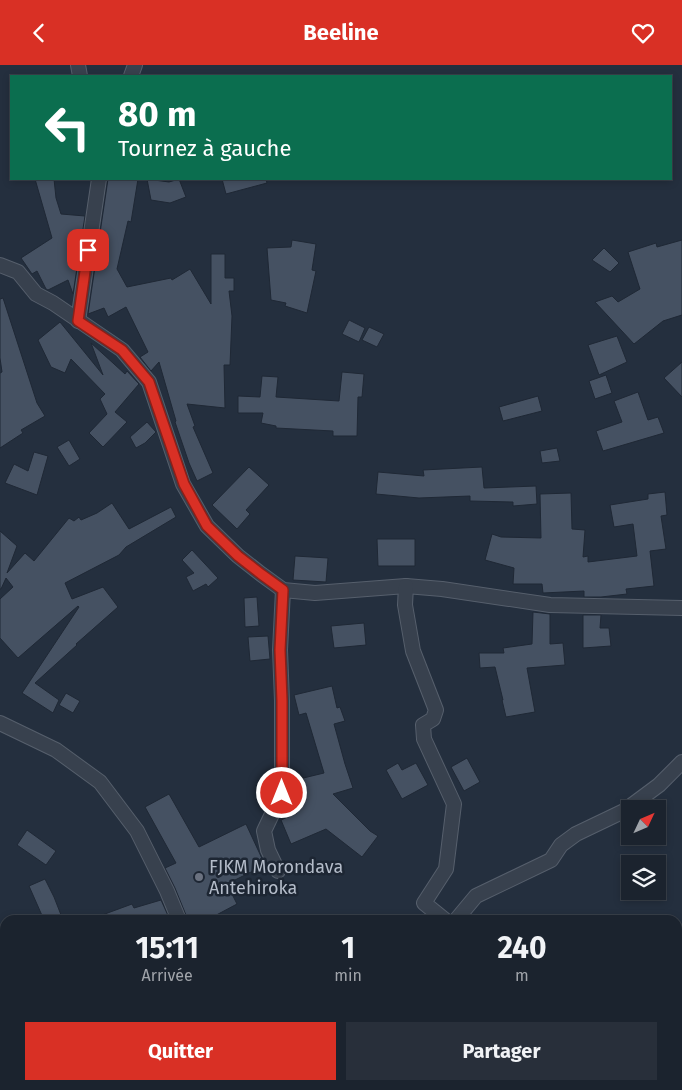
<!DOCTYPE html>
<html lang="fr">
<head>
<meta charset="utf-8">
<style>
	:root { --surface:#1b232e; --page:#282f3a; --text:#f1f3f6; --muted:#a0a4aa; --line:#39404a; --accent:#d93025 }
	body { margin:0; font-family:"Fira Sans",sans-serif; background:var(--page); color:var(--text); height:100vh; display:flex; flex-direction:column; font-size:19px; white-space:nowrap }
	* { box-sizing:border-box; margin:0 }
	p { font-size:16px; color:var(--muted) }
	.icon { flex:none; width:28px; height:28px; fill:none; stroke:currentColor; stroke-width:2; stroke-linecap:round; stroke-linejoin:round }
	.map { position:relative; flex:1; overflow:hidden }
	.side { position:absolute; left:0px; top:850px; width:682px; height:175px; display:flex; flex-direction:column; background:var(--surface); border-radius:15px 15px 0 0; box-shadow:0 2px 8px #0003,0 0 0 1px var(--line) }
	.side>* { flex:none }
	.banner { position:absolute; left:10px; top:10px; width:662px; height:105px; border-radius:0px; box-shadow:0 2px 8px #0003,0 0 0 1px var(--line); background:#0b6e4f; color:#fff; overflow:hidden }
	.needle { width:32px; rotate:46deg }
	.fabs { position:absolute; left:621px; top:735px; display:grid; gap:10px }
	.fabs a { display:grid; place-items:center; width:45px; height:45px; border-radius:0px; background:var(--surface); box-shadow:0 2px 8px #0003,0 0 0 1px var(--line); font-size:25px }
	.pin { position:absolute; display:grid; place-items:center; width:42px; height:42px; color:#fff; margin:-21px; border-radius:10px; box-shadow:0 2px 8px #0006 }
	.me { position:absolute; width:55px; margin:-28px; rotate:0deg; stroke-linejoin:round; filter:drop-shadow(0 0 4px #0008) }
	.turn { display:flex; align-items:center; gap:18px; height:105px; padding:0 25px; font-size:22px }
	.turn .icon { width:65px; height:65px; stroke-width:2.5 }
	.turn b { display:block; font-size:35px; line-height:42px }
	.eta { display:flex; justify-content:space-evenly; align-items:center; height:85px; text-align:center }
	.eta b { font-size:30px; font-weight:700; line-height:35px }
	.action { display:flex; gap:10px; margin-top:auto; padding:10px 25px }
	.action a { flex:1; height:58px; border-radius:0px; background:var(--accent); color:#fff; font-size:20px; font-weight:700; line-height:58px; text-align:center }
	.action a+a { background:var(--page); color:var(--text) }
	header { display:flex; justify-content:space-between; align-items:center; height:65px; padding:0 25px; background:var(--accent); color:#fff; font-size:22px; font-weight:700 }
	.map>svg:first-child { display:block }
	.building { fill:#455162; stroke:#1f2835 }
	.lines { fill:none; stroke-linecap:round; stroke-linejoin:round }
	.street-casing { stroke:#565f6c; stroke-width:16 }
	.street { stroke:#38414e; stroke-width:14 }
	.route-casing { stroke:#8d1f18; stroke-width:12 }
	.route { stroke:#d93025; stroke-width:9 }
	.worship-dot { fill:#6b7280; stroke:#1d2633; stroke-width:2 }
	.labels { text-anchor:middle; stroke-width:5; stroke-linejoin:round; paint-order:stroke }
	.poi-label { font-size:18px; fill:#b4bcc9; stroke:#1d2633; text-anchor:start }
</style>
</head>
<body>
<header><svg class="icon" aria-label="back" viewBox="0 0 24 24"><path d="M15 5l-7 7 7 7"/></svg>Beeline<svg class="icon" aria-label="heart" viewBox="0 0 24 24"><path d="M12 20l-8-8c-3-5 5-10 8-4 3-6 11-1 8 4z"/></svg></header>
<div class="map">
<svg width="682" height="1025" viewBox="0 0 682 1025">
	<rect width="100%" height="100%" fill="#242f3e"/>
	<g class="building">
		<polygon points="35,114 54,114 56,133 61,149 85,151 73,229 68,215 48,225 46,224 37,206 32,209 21,193 52,173"/>
		<polygon points="108,114 138,114 131,157 128,156 117,204 127,222 171,213 172,215 190,204 211,239 211,189 225,189 225,213 234,213 234,226 229,226 232,251 230,300 224,300 225,343 187,339 195,361 193,362 213,408 197,416 189,398 175,357 176,356 159,297 151,306 140,292 148,287 126,242 108,252 104,243 88,249"/>
		<polygon points="147,114 169,117 179,114 186,132 170,138 151,135"/>
		<polygon points="222,114 266,114 267,118 226,129"/>
		<polygon points="292,175 316,179 312,205 316,206 307,248 285,241 286,238 271,235 267,183 291,182"/>
		<polygon points="682,175 682,250 663,256 634,279 595,237 612,231 618,237 640,224 628,187 656,178 657,182"/>
		<polygon points="604,183 619,198 610,207 592,195"/>
		<polygon points="3,233 37,338 45,351 21,365 23,368 0,383 0,308 2,307 0,293 0,234"/>
		<polygon points="349,255 365,263 359,277 342,269"/>
		<polygon points="60,257 103,310 91,278 125,309 127,306 139,319 115,347 127,357 103,382 89,368 107,349 100,334 105,329 71,294 65,308 51,302 38,275"/>
		<polygon points="369,262 384,269 377,282 362,275"/>
		<polygon points="617,271 627,297 599,310 588,280"/>
		<polygon points="682,297 682,332 664,313"/>
		<polygon points="342,307 364,309 362,332 358,332 357,371 333,371 333,366 276,363 276,361 261,358 263,348 238,348 238,331 260,332 262,311 278,312 276,332 339,336"/>
		<polygon points="606,310 612,328 595,334 589,316"/>
		<polygon points="638,327 648,355 658,352 664,368 603,386 596,366 622,357 614,336"/>
		<polygon points="538,331 542,346 503,356 499,342"/>
		<polygon points="147,357 156,367 145,378 136,383 130,372"/>
		<polygon points="69,375 80,394 69,401 57,382"/>
		<polygon points="557,383 560,396 542,398 540,386"/>
		<polygon points="34,387 48,391 37,430 5,418 14,399 28,406"/>
		<polygon points="249,402 269,420 246,445 250,449 237,464 212,440"/>
		<polygon points="482,402 484,423 536,421 537,439 513,441 513,437 470,436 470,431 419,433 376,429 378,407 424,411 423,405"/>
		<polygon points="665,427 667,450 661,451 666,484 650,486 654,521 626,524 627,529 601,532 584,532 584,526 543,528 542,519 513,519 514,503 485,495 492,469 501,472 541,473 540,429 571,428 572,464 585,465 583,492 588,491 588,497 637,491 633,459 614,462 610,440 648,434 648,429"/>
		<polygon points="112,438 129,464 171,442 176,452 126,482 119,490 65,518 72,534 103,522 118,542 76,579 77,580 35,618 59,635 53,648 22,628 79,542 78,541 18,593 0,573 0,534 13,522 6,513 1,524 0,524 0,466 17,481 7,508 25,488 34,496 69,453 74,456 79,452 81,455 97,448"/>
		<polygon points="377,474 415,474 415,501 378,501"/>
		<polygon points="192,485 218,513 208,522 206,519 193,526 186,512 194,508 182,495"/>
		<polygon points="295,491 328,493 326,517 293,515"/>
		<polygon points="257,532 259,561 245,562 244,533"/>
		<polygon points="533,547 550,549 550,579 563,578 565,600 527,603 535,647 506,652 502,635 503,635 495,602 480,603 479,588 504,588 503,583 532,579"/>
		<polygon points="583,550 601,550 600,563 609,563 611,581 583,583"/>
		<polygon points="364,558 366,580 334,583 331,561"/>
		<polygon points="268,571 270,594 250,596 248,572"/>
		<polygon points="332,621 337,643 340,642 345,656 334,659 345,699 353,723 333,729 370,766 378,771 362,792 326,764 291,779 281,755 297,748 291,724 291,716 324,708 306,648 299,650 294,630"/>
		<polygon points="66,628 80,636 73,648 59,640"/>
		<polygon points="467,693 480,717 464,726 451,702"/>
		<polygon points="398,698 402,705 416,698 428,720 402,734 386,705"/>
		<polygon points="169,729 199,782 246,759 265,800 227,819 237,839 207,855 188,855 175,823 165,803 176,798 145,742"/>
		<polygon points="27,765 56,786 46,800 17,780"/>
		<polygon points="45,814 54,832 63,855 44,855 29,821"/>
		<polygon points="161,835 170,855 94,855 94,853 132,839 134,843"/>
	</g>
	<g class="lines">
		<defs>
			<g id="street">
				<polyline points="78,0 80,11"/>
				<polyline points="131,11 135,0"/>
				<polyline points="0,200 18,207 36,229 53,238 122,285 149,317 183,419 207,461 238,491 261,509 283,525 315,528 406,521 442,524 550,540 682,543"/>
				<polyline points="78,256 99,114"/>
				<polyline points="406,521 405,540 413,586 436,645 433,654 423,660 424,674 454,739 446,804 424,838 445,855"/>
				<polyline points="0,658 56,685 100,717 137,766 167,826 179,855"/>
				<polyline points="278,806 268,785 264,766 282,728 282,636 280,585 283,525"/>
				<polyline points="456,855 476,831 551,795 561,780 576,769 624,746 659,720 682,697"/>
				<polyline points="678,993 682,989"/>
				<polyline points="175,1025 178,1020"/>
				<polyline points="638,1025 644,1020"/>
			</g>
		</defs>
		<use href="#street" class="street-casing"/>
		<use href="#street" class="street"/>
	</g>
	<g class="lines">
		<defs>
			<polyline id="route" points="88,185 78,256 122,285 149,317 184,419 207,461 238,491 261,509 283,525 280,585 282,636 282,728"/>
		</defs>
		<use href="#route" class="route-casing"/>
		<use href="#route" class="route"/>
	</g>
	<circle class="worship-dot" cx="199" cy="812" r="5"/>
	<g class="labels">
		<g class="poi-label">
			<text x="209" y="808">FJKM Morondava<tspan x="209" dy="21">Antehiroka</tspan></text>
		</g>
	</g>
</svg>
<div class="fabs">
<a><svg class="needle" viewBox="-14 -14 28 28"><path d="M0-13l5 13h-10z" fill="#e53935"/><path d="M0 13l5-13h-10z" fill="#a0a4aa"/></svg></a>
<a><svg class="icon" aria-label="layers" viewBox="0 0 24 24"><path d="M12 4l9 5-9 5-9-5zM3 14l9 5 9-5"/></svg></a>
</div>
<div class="pin" style="left:88px;top:185px;background:#d93025"><svg class="icon" aria-label="arrive" viewBox="0 0 24 24"><path d="M6 21V4h12l-3 4 3 4H6"/></svg></div>
<svg class="me" style="left:282px;top:728px" viewBox="-20 -20 40 40"><circle r="17" fill="#d93025" stroke="#fff" stroke-width="3"/><path d="M0-11L8 9 0 5-8 9z" fill="#fff"/></svg>
<div class="banner">
<div class="turn"><svg class="icon" aria-label="left" viewBox="0 0 24 24"><path d="M17 20v-9H6M10 6l-5 5 5 5"/></svg><div><b>80 m</b>Tournez à gauche</div></div>
</div>
<section class="side">
<div class="eta">
<div><b>15:11</b><p>Arrivée</p></div>
<div><b>1</b><p>min</p></div>
<div><b>240</b><p>m</p></div>
</div>
<div class="action"><a>Quitter</a><a>Partager</a></div>
</section>
</div>
</body>
</html>
